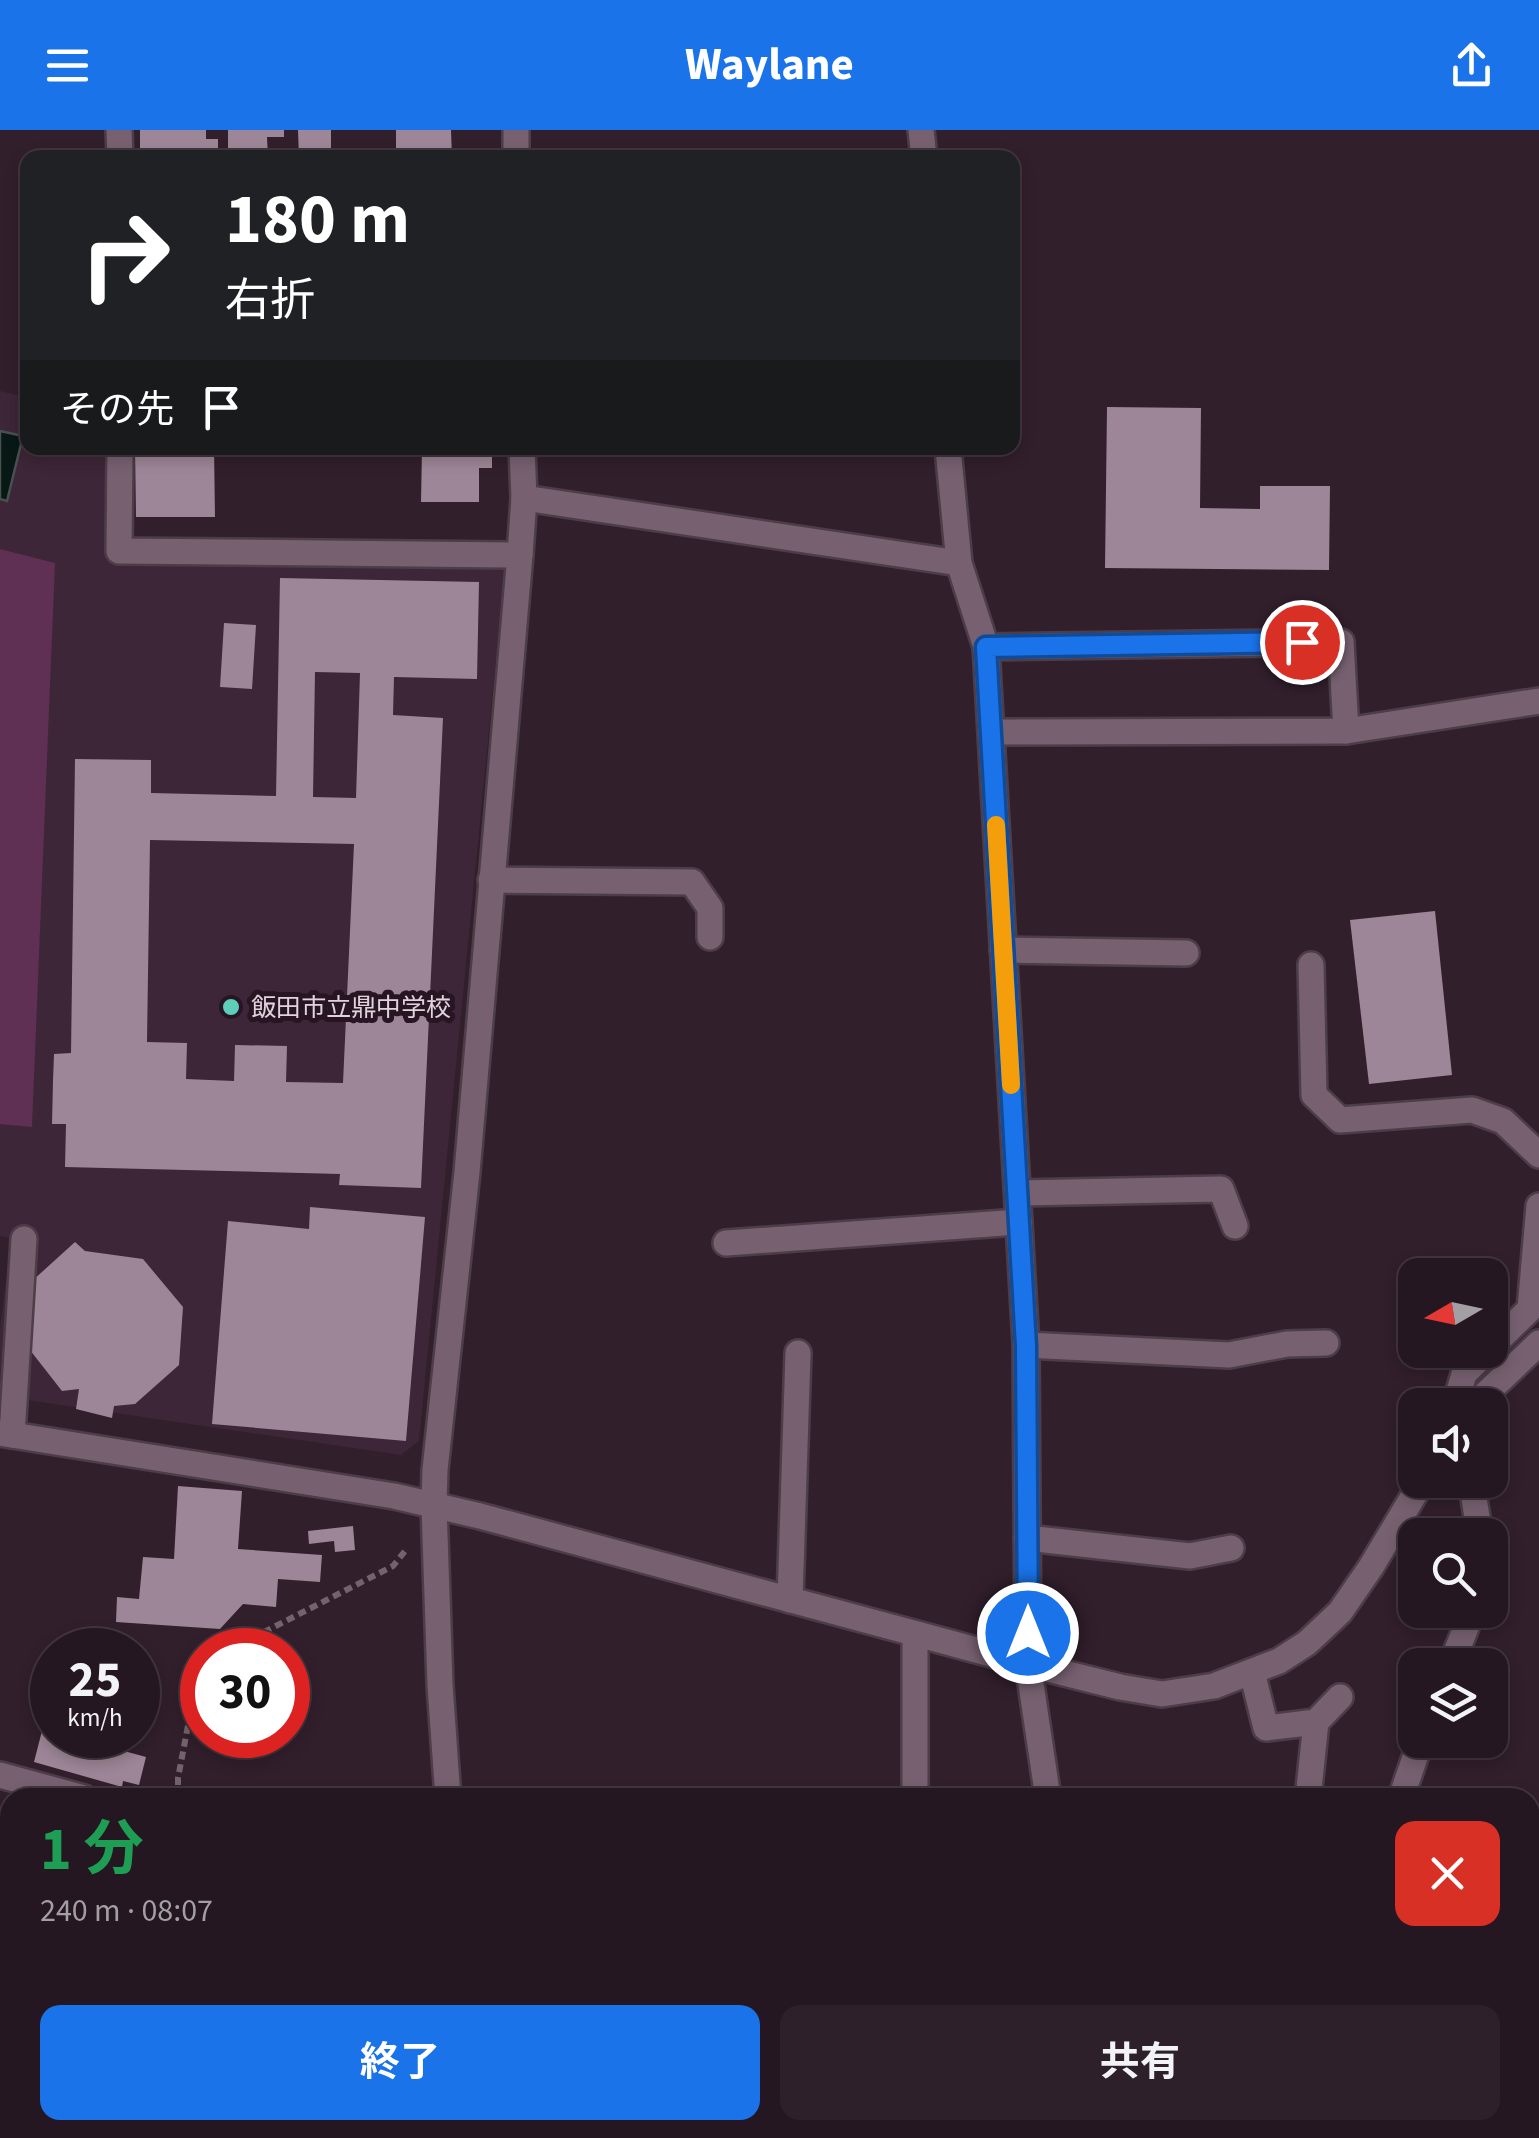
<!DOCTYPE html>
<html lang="ja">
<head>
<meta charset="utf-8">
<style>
	:root { --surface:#251721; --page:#2d202a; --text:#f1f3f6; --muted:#a39fa5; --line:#42363f; --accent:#1a73e8 }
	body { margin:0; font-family:"Source Sans 3","Noto Sans JP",sans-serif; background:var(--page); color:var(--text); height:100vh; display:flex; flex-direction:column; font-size:38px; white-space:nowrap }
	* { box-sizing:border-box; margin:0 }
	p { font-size:32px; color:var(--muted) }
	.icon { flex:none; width:55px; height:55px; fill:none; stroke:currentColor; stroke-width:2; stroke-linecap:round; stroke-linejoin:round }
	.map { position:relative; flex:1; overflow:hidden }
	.side { position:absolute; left:0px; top:1658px; width:1540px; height:352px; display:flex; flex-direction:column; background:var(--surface); border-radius:30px 30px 0 0; box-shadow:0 5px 15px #0003,0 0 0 2px var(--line) }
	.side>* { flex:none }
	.hud { position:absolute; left:20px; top:20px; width:1000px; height:305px; border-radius:20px; box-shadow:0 5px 15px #0003,0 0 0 2px var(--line); background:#202124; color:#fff; overflow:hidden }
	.needle { width:65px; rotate:261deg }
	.fabs { position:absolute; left:1398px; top:1128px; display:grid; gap:20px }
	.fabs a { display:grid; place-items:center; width:110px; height:110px; border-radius:20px; background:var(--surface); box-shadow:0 5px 15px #0003,0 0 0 2px var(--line); font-size:50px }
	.speed { position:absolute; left:30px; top:1498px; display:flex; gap:20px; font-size:50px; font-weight:700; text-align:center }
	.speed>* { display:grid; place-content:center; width:130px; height:130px; border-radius:50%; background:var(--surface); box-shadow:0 5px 15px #0003,0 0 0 2px var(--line); line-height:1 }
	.speed small { font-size:25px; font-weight:400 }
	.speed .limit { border:15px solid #d22; background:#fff; color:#111 }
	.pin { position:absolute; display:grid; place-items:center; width:85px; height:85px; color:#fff; margin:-42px; border:5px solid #fff; border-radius:50%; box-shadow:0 2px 10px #0007 }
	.me { position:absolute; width:110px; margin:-55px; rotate:0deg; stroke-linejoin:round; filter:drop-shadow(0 0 8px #0008) }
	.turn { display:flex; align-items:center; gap:35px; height:210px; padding:0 40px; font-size:45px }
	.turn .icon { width:130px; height:130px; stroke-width:2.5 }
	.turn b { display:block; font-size:70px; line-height:85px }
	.then { display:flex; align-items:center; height:95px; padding:0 40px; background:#0003; gap:20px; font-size:38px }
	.round { display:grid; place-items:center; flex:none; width:105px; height:105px; border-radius:20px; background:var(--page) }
	.headline { display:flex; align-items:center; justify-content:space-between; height:170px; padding:0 40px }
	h1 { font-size:60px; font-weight:700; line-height:75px; color:#1e9e55 }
	.action { display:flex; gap:20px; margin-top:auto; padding:20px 40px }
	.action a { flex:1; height:115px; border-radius:20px; background:var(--accent); color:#fff; font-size:40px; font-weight:700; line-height:115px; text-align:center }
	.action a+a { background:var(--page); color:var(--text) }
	header { display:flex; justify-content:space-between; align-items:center; height:130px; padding:0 40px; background:var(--accent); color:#fff; font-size:45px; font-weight:700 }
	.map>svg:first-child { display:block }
	.built { fill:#3d2637 }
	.green { fill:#5f2f54 }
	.water { fill:#071815; stroke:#485051; stroke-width:2.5 }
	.building { fill:#9d8697; fill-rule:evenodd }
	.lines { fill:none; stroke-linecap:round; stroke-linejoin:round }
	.minor-casing { stroke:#4c3d49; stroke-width:30 }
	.path { stroke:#73636e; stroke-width:6; stroke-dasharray:8 5; stroke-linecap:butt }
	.minor { stroke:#776171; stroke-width:25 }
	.route-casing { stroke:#114b97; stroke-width:25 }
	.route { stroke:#1a73e8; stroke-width:18 }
	.slow { stroke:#f59e0b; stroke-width:18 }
	.poi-dot { fill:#5dceb9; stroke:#271523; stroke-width:4 }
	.labels { text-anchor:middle; stroke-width:10; stroke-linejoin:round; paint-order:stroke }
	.poi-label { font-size:25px; fill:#e0d3dc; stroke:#271523; text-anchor:start }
</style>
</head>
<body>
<header><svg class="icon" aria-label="menu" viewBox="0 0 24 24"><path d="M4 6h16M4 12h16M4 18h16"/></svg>Waylane<svg class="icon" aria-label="share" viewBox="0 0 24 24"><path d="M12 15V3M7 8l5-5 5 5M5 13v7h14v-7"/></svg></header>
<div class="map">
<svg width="1539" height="2008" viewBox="0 0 1539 2008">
	<rect width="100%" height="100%" fill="#311f2c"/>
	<polygon class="built" points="0,261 27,267 28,318 106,318 109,431 505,438 419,1311 401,1325 0,1266 0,1199 11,1108 0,1106"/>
	<polygon class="green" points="0,419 55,433 32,997 0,994"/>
	<polygon class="water" points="0,301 23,306 7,371 0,369"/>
	<g class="building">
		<polygon points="140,0 206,0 206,9 218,9 218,25 140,25"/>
		<polygon points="228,0 284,0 284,7 267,7 268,28 228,28"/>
		<polygon points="298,0 331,0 331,27 299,28"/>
		<polygon points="396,0 451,0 452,28 396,28"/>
		<polygon points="1107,277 1201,278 1200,378 1260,379 1260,356 1330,356 1329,440 1105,438"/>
		<polygon points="135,318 214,318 215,387 136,387"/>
		<polygon points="422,318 492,318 492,338 479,338 479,372 421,372"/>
		<path d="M 280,448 L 479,452 L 477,549 L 394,547 L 393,585 L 443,588 L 421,1058 L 339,1055 L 340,1044 L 65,1037 L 66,994 L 52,994 L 53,951 L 54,924 L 71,923 L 75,629 L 151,630 L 151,663 L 276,666 ZM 315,542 L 360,543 L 356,668 L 313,667 ZM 150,710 L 354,714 L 343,953 L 286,952 L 287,916 L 235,915 L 234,951 L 186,949 L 187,913 L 147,912 Z"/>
		<polygon points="224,493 256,495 252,559 220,557"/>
		<polygon points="1435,781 1452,945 1369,954 1350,790"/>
		<polygon points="310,1077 425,1087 406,1311 212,1294 228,1091 309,1099"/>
		<polygon points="75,1112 85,1121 143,1129 183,1177 179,1235 135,1274 114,1276 112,1288 76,1279 79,1259 62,1261 26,1215 32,1151"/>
		<polygon points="178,1356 242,1361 238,1419 322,1425 320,1452 278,1449 276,1477 243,1474 220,1499 116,1492 117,1467 139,1469 143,1427 174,1429"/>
		<polygon points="353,1396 355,1420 335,1422 334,1411 309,1414 308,1401"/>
		<polygon points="86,1509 107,1514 105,1520 84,1520"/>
		<polygon points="45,1589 52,1591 52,1605 81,1605 80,1609 146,1627 139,1655 123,1651 122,1657 34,1632"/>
		<polygon points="0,1754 10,1756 5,1782 10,1783 10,1785 5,1805 0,1803"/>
		<polygon points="60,2000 104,2000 113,2002 111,2008 58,2008"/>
		<polygon points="292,2000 330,2000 332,2001 330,2008 290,2008"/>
	</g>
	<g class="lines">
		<defs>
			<g id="minor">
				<polyline points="119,0 120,28"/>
				<polyline points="516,0 516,28"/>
				<polyline points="921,0 924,28"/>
				<polyline points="120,318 119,421 520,425"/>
				<polyline points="948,318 959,433 986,517 1026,1215 1028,1534 1048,1668"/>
				<polyline points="524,368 959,433"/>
				<polyline points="986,517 1341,512 1346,601"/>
				<polyline points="991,602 1346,601 1539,571"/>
				<polyline points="491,750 692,752 710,778 710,807"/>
				<polyline points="1003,820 1186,823"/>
				<polyline points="1311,835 1314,965 1340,990 1472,980 1503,991 1539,1025"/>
				<polyline points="1018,1063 1221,1059 1235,1096"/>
				<polyline points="726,1113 1019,1092"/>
				<polyline points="1026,1215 1229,1225 1287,1214 1326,1213"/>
				<polyline points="1490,1218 1530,1179 1539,1076"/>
				<polyline points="1455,1275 1464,1244 1488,1220"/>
				<polyline points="1474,1275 1539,1213"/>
				<polyline points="0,1303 394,1366 480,1386 1028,1534 1120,1557 1162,1564 1214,1556 1279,1531 1307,1513 1340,1482 1371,1437 1423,1350"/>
				<polyline points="12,1305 24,1109"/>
				<polyline points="1471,1350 1480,1405"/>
				<polyline points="1027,1408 1190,1426 1231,1418"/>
				<polyline points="790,1470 798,1223"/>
				<polyline points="1451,1535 1473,1480"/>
				<polyline points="1252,1542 1266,1598 1316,1592 1340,1567"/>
				<polyline points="0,1645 84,1668"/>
				<polyline points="448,1668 440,1555 434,1375 435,1340 467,1042 520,425 524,368 522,318"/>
				<polyline points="915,1668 915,1504"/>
				<polyline points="1308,1668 1316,1592"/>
				<polyline points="1401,1668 1421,1610"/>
				<polyline points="0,1890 10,1893"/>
				<polyline points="471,2000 471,2008"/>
				<polyline points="1309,2000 1310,2008"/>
				<polyline points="1369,2000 1369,2008"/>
				<polyline points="31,2008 33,2000"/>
				<polyline points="173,2008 174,2000"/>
				<polyline points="1060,2008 1061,2000"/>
			</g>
		</defs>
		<use href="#minor" class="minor-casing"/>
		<g class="path">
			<polyline points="229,1520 393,1436 405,1421"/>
			<polyline points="178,1668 178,1648 198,1543 202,1540"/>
		</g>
		<use href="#minor" class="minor"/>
	</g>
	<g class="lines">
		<defs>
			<polyline id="route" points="1028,1503 1026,1216 986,517 1302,512"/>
		</defs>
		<use href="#route" class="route-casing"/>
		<use href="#route" class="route"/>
		<polyline class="slow" points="996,695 1011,955"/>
	</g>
	<circle class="poi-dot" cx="231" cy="877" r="10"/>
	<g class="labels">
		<g class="poi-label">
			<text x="251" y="886">飯田市立鼎中学校</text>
		</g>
	</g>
</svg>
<div class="fabs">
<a><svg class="needle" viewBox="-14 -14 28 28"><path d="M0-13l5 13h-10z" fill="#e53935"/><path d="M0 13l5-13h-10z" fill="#a39fa5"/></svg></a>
<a><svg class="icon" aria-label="sound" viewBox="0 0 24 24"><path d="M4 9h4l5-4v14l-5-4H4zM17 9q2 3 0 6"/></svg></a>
<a><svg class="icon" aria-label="search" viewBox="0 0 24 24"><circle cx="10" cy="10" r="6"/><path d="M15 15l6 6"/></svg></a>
<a><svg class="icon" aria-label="layers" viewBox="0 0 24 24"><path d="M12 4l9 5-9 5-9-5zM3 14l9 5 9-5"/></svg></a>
</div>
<div class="speed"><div>25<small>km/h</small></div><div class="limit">30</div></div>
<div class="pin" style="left:1302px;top:512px;background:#d93025"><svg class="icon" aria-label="arrive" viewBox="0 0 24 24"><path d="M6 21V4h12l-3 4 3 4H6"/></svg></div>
<svg class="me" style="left:1028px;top:1503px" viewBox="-20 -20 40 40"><circle r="17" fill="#1a73e8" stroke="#fff" stroke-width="3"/><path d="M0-11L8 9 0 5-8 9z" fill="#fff"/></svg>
<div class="hud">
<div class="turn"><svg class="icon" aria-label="right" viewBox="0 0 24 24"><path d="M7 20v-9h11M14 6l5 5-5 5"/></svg><div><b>180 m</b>右折</div></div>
<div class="then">その先<svg class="icon" aria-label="arrive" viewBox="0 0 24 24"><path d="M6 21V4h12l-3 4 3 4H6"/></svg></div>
</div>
<section class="side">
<div class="headline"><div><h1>1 分</h1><p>240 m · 08:07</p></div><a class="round" style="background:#d93025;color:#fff"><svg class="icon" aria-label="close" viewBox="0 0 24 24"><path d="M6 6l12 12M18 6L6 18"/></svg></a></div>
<div class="action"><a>終了</a><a>共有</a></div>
</section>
</div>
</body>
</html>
